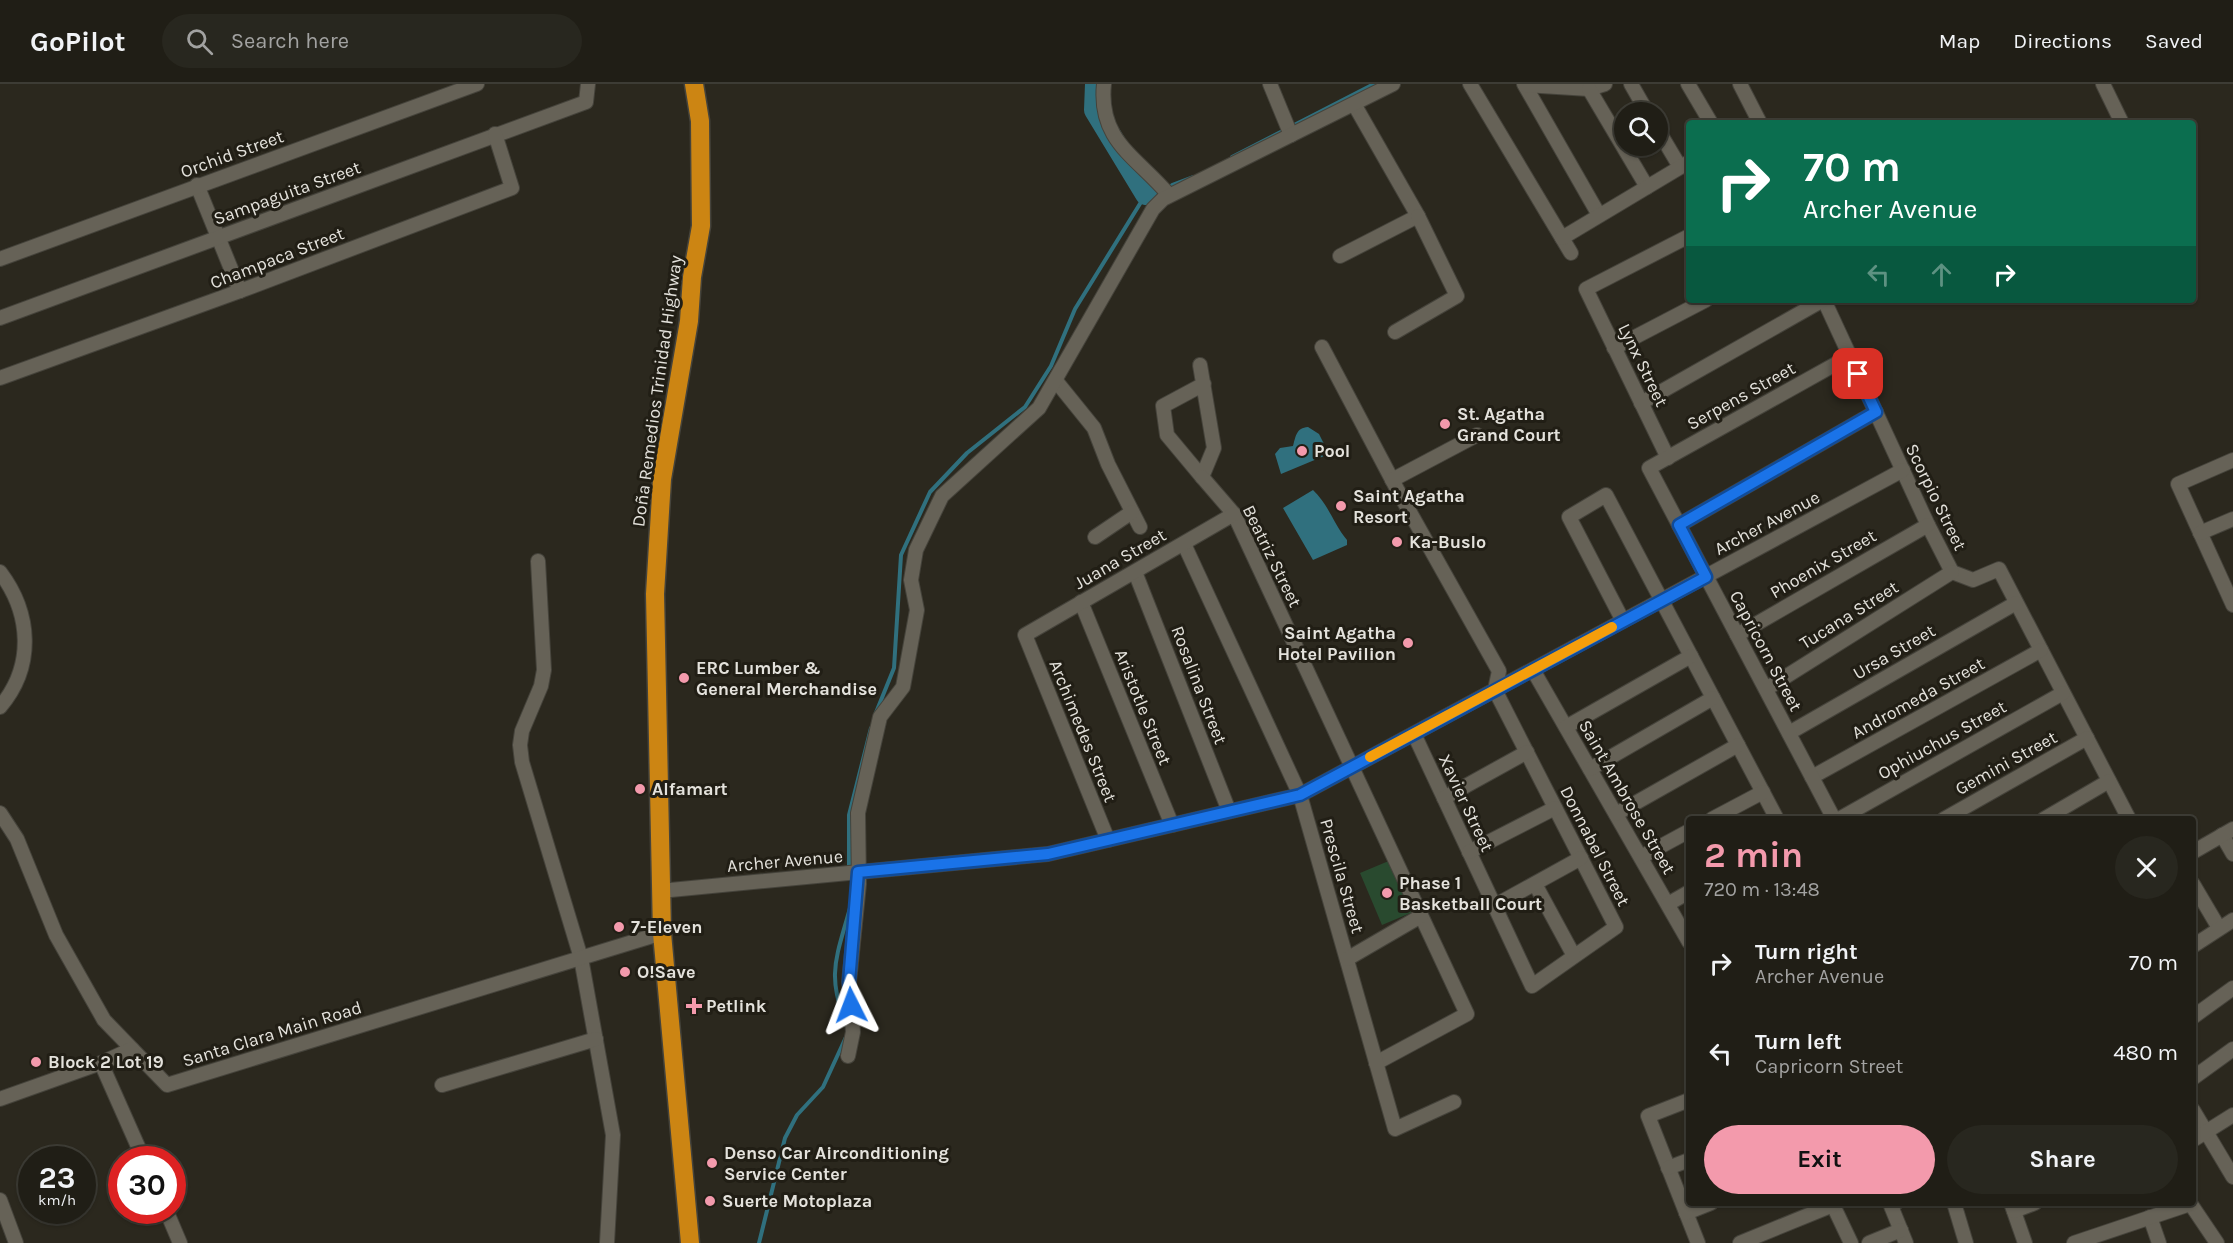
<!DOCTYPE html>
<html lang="en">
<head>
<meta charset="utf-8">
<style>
	:root { --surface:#201e16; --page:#28271f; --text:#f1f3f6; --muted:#a2a2a1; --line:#3d3c35; --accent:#f39aac }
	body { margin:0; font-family:Karla,sans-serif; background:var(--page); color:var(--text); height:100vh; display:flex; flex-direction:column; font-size:22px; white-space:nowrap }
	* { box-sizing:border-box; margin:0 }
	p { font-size:20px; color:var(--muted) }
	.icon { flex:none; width:33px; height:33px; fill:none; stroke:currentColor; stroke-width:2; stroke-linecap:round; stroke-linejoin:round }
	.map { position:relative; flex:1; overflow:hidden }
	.sheet { position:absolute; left:1686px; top:732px; width:510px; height:390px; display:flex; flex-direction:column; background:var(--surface); border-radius:6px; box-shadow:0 2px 4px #0004,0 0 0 2px var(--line) }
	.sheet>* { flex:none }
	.top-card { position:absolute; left:1686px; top:36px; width:510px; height:183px; border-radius:6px; box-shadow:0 2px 4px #0004,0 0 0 2px var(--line); background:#0b6e4f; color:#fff; overflow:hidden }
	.tools { position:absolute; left:1614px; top:18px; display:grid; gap:12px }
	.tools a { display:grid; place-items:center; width:54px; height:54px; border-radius:50%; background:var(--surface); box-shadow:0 2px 4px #0004,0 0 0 2px var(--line); font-size:30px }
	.speed { position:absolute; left:18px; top:1062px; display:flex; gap:12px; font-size:30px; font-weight:700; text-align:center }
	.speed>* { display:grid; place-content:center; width:78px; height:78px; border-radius:50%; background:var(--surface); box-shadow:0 2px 4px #0004,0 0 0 2px var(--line); line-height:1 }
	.speed small { font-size:15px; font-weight:400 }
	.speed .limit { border:9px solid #d22; background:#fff; color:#111 }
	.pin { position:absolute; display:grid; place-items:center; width:51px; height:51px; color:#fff; margin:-26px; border-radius:12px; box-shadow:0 3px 9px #0006 }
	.me { position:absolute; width:66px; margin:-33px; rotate:357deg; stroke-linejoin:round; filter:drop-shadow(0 0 4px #0008) }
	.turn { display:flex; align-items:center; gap:21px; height:126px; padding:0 18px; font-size:27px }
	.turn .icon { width:78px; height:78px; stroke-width:2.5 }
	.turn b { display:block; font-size:42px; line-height:51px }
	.lanes { display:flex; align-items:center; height:57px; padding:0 18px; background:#0003; justify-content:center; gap:30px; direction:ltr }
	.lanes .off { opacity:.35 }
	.round { display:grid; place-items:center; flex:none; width:63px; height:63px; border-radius:32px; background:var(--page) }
	.overview { display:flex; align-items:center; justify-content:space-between; height:102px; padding:0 18px }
	h1 { font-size:36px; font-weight:700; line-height:45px; color:var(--accent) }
	.button { display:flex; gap:12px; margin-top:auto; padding:12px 18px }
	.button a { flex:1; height:69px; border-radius:36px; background:var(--accent); color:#111; font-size:24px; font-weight:700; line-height:69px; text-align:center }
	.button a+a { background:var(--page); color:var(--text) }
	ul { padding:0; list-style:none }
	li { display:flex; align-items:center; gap:18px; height:90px; padding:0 18px }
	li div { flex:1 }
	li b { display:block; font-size:22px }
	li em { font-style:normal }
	header { display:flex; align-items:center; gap:36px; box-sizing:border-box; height:84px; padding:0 30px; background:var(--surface); border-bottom:2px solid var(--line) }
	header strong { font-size:28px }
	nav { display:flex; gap:33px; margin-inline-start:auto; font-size:21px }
	.search { width:420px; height:54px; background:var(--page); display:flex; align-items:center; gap:15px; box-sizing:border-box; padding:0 21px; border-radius:33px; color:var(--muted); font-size:22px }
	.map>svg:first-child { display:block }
	.green { fill:#294a2f }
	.water { fill:#30707e }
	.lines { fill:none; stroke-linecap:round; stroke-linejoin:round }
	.stream { stroke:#30707e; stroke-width:4 }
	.river { stroke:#30707e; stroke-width:22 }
	.street-casing { stroke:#45433b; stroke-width:16 }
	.highway-casing { stroke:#45433b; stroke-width:21 }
	.street { stroke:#666257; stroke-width:14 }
	.highway { stroke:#cc8513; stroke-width:18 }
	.route-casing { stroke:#114b97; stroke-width:15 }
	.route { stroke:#1a73e8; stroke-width:10 }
	.slow { stroke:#f59e0b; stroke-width:10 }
	.poi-dot { fill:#f39aac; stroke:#211e15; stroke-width:2 }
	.labels { text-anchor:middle; stroke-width:6; stroke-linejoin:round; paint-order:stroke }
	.street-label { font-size:18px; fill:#e4e2dc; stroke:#211e15 }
	.poi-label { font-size:18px; font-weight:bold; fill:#e4e2dc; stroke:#211e15; text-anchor:start }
</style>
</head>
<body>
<header>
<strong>GoPilot</strong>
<div class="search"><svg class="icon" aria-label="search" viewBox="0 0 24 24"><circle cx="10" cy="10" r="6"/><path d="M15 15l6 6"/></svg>Search here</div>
<nav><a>Map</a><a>Directions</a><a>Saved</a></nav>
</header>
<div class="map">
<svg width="2233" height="1159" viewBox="0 0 2233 1159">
	<rect width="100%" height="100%" fill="#2b281e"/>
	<polygon class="green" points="1391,776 1413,828 1382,841 1360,789"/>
	<g class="water">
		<path d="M 1308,343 L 1319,350 L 1329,370 L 1281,390 L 1275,370 L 1280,364 L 1293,362 C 1296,352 1296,344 1308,343 Z"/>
		<path d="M 1313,406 C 1329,421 1334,441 1347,456 L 1347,461 L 1313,476 L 1283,424 Z"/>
	</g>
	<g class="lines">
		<g class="stream">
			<polyline points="1232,73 1374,0"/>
			<polyline points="1172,101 1193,93"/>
			<polyline points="875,631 894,584 901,471 930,408 967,369 1025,323 1051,282 1075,225 1146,110 1156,107"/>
			<polyline points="849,782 849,731 871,644"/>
			<path d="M 847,943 C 826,891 836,875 850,824"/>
			<polyline points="759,1159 785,1054 797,1031 823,1003 846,953"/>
		</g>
		<polyline class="river" points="1096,0 1095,26 1146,110"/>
		<defs>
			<g id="street">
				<path d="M 1104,0 C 1098,57 1137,73 1169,111"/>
				<polyline points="1270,0 1291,51"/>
				<polyline points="1470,0 1571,169"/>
				<polyline points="1524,0 1599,131"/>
				<polyline points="1631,0 1647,28"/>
				<polyline points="1688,0 1711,39"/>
				<polyline points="1740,0 1760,39"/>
				<polyline points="2103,0 2122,39"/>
				<polyline points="1525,1 1589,5 1605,0"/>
				<polyline points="1589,5 1647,103"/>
				<polyline points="1658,46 1680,83"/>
				<polyline points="197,101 240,207"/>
				<polyline points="1562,154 1689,78"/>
				<polyline points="1340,172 1418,132 1354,20"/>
				<polyline points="0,175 477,0"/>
				<polyline points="1824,216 1928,441 1952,488 1973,496 1999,485 2129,735"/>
				<polyline points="0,234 586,18 588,0"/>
				<polyline points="1395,248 1457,212 1418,132"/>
				<polyline points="1322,263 1398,407 1499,587 1495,606 1616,843 1532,902 1414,650"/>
				<polyline points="1614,264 1706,216"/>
				<polyline points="1200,281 1214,364 1202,393 1167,351 1163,322 1204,300"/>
				<polyline points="0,294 240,207 512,104 495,50"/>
				<polyline points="1056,297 1094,344 1108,380 1140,443"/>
				<polyline points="1641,319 1823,216"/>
				<polyline points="1668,374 1586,205 1689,152"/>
				<polyline points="2233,376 2178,400 2233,521"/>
				<polyline points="1202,393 1234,430 1467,930 1376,979"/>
				<polyline points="1392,396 1477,351"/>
				<polyline points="1679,441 1876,328"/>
				<polyline points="2200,449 2233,435"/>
				<polyline points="1095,453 1132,428"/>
				<polyline points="1184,460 1300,711 1395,1045 1454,1018"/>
				<polyline points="538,477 544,586 541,602 522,647 520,661 522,678 581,874 613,1051 607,1159"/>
				<path d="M 0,488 C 31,529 35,582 0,623"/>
				<polyline points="1135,488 1229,727"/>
				<polyline points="1081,518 1172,741"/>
				<polyline points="1623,537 1569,433 1606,411 1777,735"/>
				<polyline points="1737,551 1928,441"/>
				<polyline points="1533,586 1689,858"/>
				<polyline points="1766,605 1952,488"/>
				<polyline points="1566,643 1691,572"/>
				<polyline points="1789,649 2016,519"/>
				<polyline points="1590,685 1713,614"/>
				<polyline points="1812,693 2041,566"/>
				<polyline points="1444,714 1527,668"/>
				<polyline points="0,729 17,755 56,851 104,936 167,1001 662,849"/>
				<polyline points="1616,730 1738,661"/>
				<polyline points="1712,735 1763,708"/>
				<polyline points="1834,735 1649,384 1850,272"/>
				<polyline points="1839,735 2063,609"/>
				<polyline points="1944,735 2087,654"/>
				<polyline points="2044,735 2109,697"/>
				<polyline points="2222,751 2233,770"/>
				<polyline points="1108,756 1025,551 1234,430"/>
				<polyline points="1469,768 1555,724"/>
				<polyline points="2193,768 2233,745"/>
				<polyline points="1641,773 1689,747"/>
				<polyline points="1535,800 1574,872"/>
				<polyline points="2193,800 2219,844"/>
				<polyline points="660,807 1048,770 1300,711 1903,386"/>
				<polyline points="1668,820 1689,808"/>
				<polyline points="1494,822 1581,774"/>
				<polyline points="2193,862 2233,836"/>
				<polyline points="1347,875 1421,832"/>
				<polyline points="2193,933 2233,904"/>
				<polyline points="848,972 853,948 849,898 859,800 858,729 880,633 903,603 917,526 911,496 916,466 942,412 1039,324 1153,125 1163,115 1393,0"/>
				<polyline points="101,979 144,1076"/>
				<polyline points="2193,994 2233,965"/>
				<polyline points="442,1001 596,955"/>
				<polyline points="0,1015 101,979 132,965"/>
				<polyline points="1689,1016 1648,1032 1698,1159"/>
				<polyline points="2193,1026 2233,1093"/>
				<polyline points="2193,1056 2233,1031"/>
				<polyline points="1668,1084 1689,1076"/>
				<polyline points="0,1116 16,1159"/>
				<polyline points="1832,1119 1851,1159"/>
				<polyline points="1896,1119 1891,1122 1906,1159"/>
				<polyline points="1954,1119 1966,1159"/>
				<polyline points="2011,1119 2025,1159"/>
				<polyline points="2190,1119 2217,1159"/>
				<polyline points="166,1126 180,1159"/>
				<polyline points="2014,1127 2035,1119"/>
				<polyline points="1686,1129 1711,1119"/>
				<polyline points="2150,1133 2159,1159"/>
				<polyline points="1740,1159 1833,1121"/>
				<polyline points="1869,1159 1901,1146"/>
				<polyline points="2074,1159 2190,1120"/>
			</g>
			<polyline id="highway" points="690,1159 662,849 655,510 662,395 689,237 692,193 701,142 700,37 694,0"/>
		</defs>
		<use href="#street" class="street-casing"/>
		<use href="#highway" class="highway-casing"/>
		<use href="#street" class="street"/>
		<use href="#highway" class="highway"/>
	</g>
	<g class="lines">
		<defs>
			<polyline id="route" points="851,921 849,898 858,788 1048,770 1300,711 1706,493 1679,441 1876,328 1858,290"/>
		</defs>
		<use href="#route" class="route-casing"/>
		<use href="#route" class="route"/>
		<polyline class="slow" points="1370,673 1612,543"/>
	</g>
	<g class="poi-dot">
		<circle cx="1445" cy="340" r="6"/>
		<circle cx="1302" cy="367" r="6"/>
		<circle cx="1341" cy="422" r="6"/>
		<circle cx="1397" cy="458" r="6"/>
		<circle cx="1408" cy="559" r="6"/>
		<circle cx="684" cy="594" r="6"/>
		<circle cx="640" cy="705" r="6"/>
		<circle cx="1387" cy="809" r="6"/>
		<circle cx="619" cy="843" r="6"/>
		<circle cx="625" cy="888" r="6"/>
		<path d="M691 913h6v6h6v6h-6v6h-6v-6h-6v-6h6z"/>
		<circle cx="36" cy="978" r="6"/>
		<circle cx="712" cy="1079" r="6"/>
		<circle cx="710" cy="1117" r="6"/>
	</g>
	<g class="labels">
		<g class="street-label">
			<text transform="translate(232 70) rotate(-20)" y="6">Orchid Street</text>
			<text transform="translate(287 109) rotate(-20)" y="6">Sampaguita Street</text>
			<text transform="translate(277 174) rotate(-21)" y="6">Champaca Street</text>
			<text transform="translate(1643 281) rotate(64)" y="6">Lynx Street</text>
			<text transform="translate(657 307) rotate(-82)" y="6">Doña Remedios Trinidad Highway</text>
			<text transform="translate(1741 312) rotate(-29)" y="6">Serpens Street</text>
			<text transform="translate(1936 413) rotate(64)" y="6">Scorpio Street</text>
			<text transform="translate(1767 439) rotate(-28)" y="6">Archer Avenue</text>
			<text transform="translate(1272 472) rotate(64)" y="6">Beatriz Street</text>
			<text transform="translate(1120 475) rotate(-30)" y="6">Juana Street</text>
			<text transform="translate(1823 480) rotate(-30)" y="6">Phoenix Street</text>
			<text transform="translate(1849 531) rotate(-32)" y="6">Tucana Street</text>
			<text transform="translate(1766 567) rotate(62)" y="6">Capricorn Street</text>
			<text transform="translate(1894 568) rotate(-30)" y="6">Ursa Street</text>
			<text transform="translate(1199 601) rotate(69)" y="6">Rosalina Street</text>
			<text transform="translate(1918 614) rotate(-29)" y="6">Andromeda Street</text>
			<text transform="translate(1143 623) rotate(68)" y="6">Aristotle Street</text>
			<text transform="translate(1083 647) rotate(68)" y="6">Archimedes Street</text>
			<text transform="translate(1942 656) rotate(-29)" y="6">Ophiuchus Street</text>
			<text transform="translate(2006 679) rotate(-29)" y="6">Gemini Street</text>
			<text transform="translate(1627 713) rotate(60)" y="6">Saint Ambrose Street</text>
			<text transform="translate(1466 719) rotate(65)" y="6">Xavier Street</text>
			<text transform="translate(1595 762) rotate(63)" y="6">Donnabel Street</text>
			<text transform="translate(785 777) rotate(-5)" y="6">Archer Avenue</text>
			<text transform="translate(1342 792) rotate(74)" y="6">Prescila Street</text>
			<text transform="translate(272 950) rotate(-17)" y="6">Santa Clara Main Road</text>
		</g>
		<g class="poi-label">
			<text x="1457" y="336">St. Agatha<tspan x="1457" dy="21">Grand Court</tspan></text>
			<text x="1314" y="373">Pool</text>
			<text x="1353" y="418">Saint Agatha<tspan x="1353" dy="21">Resort</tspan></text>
			<text x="1409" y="464">Ka-Buslo</text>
			<text x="1396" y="555" text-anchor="end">Saint Agatha<tspan x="1396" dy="21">Hotel Pavilion</tspan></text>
			<text x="696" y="590">ERC Lumber &amp;<tspan x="696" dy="21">General Merchandise</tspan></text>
			<text x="652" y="711">Alfamart</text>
			<text x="1399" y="805">Phase 1<tspan x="1399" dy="21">Basketball Court</tspan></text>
			<text x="631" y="849">7-Eleven</text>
			<text x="637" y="894">O!Save</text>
			<text x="706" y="928">Petlink</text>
			<text x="48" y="984">Block 2 Lot 19</text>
			<text x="724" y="1075">Denso Car Airconditioning<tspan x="724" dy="21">Service Center</tspan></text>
			<text x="722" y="1123">Suerte Motoplaza</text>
		</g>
	</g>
</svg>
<div class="tools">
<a><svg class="icon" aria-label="search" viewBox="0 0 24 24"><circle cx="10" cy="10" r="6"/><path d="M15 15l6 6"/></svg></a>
</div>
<div class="speed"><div>23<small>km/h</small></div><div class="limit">30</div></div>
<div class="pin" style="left:1858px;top:290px;background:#d93025"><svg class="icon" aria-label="arrive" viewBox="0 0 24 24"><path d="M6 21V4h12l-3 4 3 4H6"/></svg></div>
<svg class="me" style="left:851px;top:921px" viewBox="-20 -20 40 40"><path d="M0-17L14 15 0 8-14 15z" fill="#1a73e8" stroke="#fff" stroke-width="4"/></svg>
<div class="top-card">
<div class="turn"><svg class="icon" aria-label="right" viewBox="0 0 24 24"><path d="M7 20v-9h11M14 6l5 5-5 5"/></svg><div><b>70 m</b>Archer Avenue</div></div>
<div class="lanes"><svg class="icon off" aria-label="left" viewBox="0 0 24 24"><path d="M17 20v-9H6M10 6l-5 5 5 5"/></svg><svg class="icon off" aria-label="ahead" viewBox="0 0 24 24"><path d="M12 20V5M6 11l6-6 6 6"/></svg><svg class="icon" aria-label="right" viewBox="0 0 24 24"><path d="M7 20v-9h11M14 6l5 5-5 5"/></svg></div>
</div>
<section class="sheet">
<div class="overview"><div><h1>2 min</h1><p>720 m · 13:48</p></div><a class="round"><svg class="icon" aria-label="close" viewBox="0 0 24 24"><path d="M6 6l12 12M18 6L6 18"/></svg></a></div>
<ul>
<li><svg class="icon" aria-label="right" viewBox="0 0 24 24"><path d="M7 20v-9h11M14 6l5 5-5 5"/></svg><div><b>Turn right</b><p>Archer Avenue</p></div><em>70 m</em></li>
<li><svg class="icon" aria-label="left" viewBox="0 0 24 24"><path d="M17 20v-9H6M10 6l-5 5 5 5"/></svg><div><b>Turn left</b><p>Capricorn Street</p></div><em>480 m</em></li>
</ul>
<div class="button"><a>Exit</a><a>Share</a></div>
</section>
</div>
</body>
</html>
